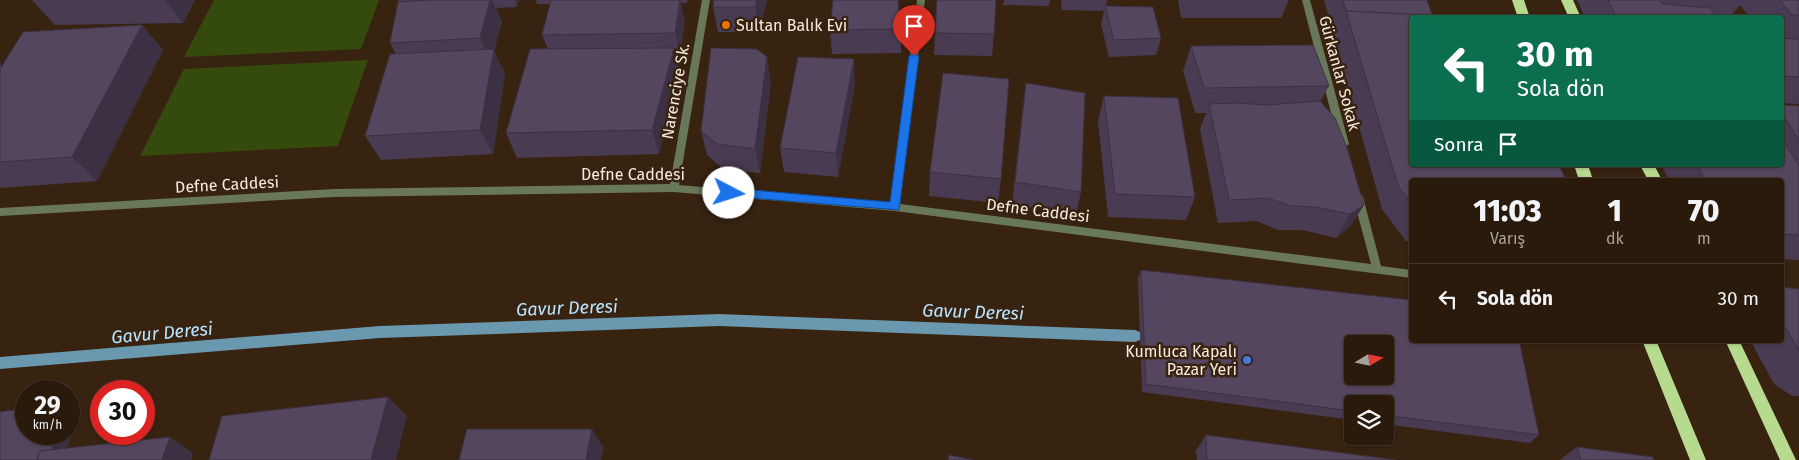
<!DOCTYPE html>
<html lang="tr">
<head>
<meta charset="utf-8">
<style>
	:root { --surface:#2a1a0c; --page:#36271a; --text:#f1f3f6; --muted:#a5a19d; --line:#46382d }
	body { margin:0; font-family:"Fira Sans",sans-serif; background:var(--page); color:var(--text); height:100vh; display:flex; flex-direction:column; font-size:19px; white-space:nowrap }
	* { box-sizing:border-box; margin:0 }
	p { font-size:16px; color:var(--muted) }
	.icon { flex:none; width:28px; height:28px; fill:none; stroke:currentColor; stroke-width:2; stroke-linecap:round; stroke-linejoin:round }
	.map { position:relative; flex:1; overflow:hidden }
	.side { position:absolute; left:1409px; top:178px; width:375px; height:165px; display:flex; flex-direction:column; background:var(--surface); border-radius:5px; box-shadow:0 1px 4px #0004,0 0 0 1px var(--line) }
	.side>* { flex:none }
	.top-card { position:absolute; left:1409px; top:15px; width:375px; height:152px; border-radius:5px; box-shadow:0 1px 4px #0004,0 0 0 1px var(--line); background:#0b6e4f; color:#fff; overflow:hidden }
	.needle { width:32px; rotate:80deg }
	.controls { position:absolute; left:1344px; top:335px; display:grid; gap:10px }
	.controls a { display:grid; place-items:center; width:50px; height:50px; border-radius:5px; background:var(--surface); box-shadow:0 1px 4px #0004,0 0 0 1px var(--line); font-size:25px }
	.speed { position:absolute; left:15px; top:380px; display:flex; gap:10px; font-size:25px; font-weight:700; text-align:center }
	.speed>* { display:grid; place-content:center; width:65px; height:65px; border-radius:50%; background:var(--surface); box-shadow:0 1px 4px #0004,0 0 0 1px var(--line); line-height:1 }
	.speed small { font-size:12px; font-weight:400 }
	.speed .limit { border:8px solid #d22; background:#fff; color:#111 }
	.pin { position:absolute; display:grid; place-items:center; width:42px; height:42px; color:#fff; margin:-51px -21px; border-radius:50% 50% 50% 0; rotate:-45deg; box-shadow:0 0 5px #0007 }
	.pin .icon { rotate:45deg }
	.me { position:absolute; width:55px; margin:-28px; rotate:95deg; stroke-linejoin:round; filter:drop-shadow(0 0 4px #0008) }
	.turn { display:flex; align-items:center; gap:18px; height:105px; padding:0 25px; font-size:22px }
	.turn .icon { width:65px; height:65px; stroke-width:2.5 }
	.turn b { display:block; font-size:35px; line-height:42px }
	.then { display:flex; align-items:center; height:48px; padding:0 25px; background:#0003; gap:10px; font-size:19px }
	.eta { display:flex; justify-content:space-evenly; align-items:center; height:85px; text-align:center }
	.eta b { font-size:30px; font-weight:800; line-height:35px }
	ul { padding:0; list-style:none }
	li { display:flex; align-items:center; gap:15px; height:70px; padding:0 25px; border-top:1px solid var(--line) }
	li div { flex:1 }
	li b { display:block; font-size:19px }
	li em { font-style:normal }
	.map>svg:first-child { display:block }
	.green { fill:#354b0d }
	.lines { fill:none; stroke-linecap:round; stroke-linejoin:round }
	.stream { fill:#6a98af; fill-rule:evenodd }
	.minor { fill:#687858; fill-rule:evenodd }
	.trunk { fill:#b6da8e; fill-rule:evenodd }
	.wall { fill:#493c52 }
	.shaded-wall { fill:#3c3142 }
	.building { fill:#55465f; stroke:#3c3142; fill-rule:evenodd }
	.route { fill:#1a73e8; stroke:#114b97 }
	.food-dot { fill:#e8710a; stroke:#382210; stroke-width:2 }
	.shop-dot { fill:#3f7fe0; stroke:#382210; stroke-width:2 }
	.labels { text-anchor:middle; stroke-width:5; stroke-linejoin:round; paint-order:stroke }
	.poi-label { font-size:16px; fill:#f9eadf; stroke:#382210; text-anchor:start }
	.street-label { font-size:16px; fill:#f9eadf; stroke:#382210 }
	.water-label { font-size:18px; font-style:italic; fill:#b9e4ff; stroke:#382210 }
</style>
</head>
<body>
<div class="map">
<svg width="1799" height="460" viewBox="0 0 1799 460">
	<rect width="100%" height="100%" fill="#382210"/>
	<g class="green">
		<polygon points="214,0 379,0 361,49 184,57"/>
		<polygon points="368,60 338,146 140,156 184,69"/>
	</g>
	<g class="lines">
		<polygon class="stream" points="719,314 1135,330 1140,332 1142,336 1140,340 1135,342 719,326 380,338 0,369 0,357 380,326"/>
		<g class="minor">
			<polygon points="702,0 710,0 679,185 891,203 917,0 925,0 900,204 1371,264 1353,197 1355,194 1361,194 1363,197 1381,266 1411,270 1411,278 895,211 674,192 334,197 0,216 0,208 334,189 670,184"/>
			<polygon points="1302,0 1310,0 1349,144 1344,148 1339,144"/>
		</g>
		<g class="trunk">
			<polygon points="1512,0 1524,0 1530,18 1518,18"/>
			<polygon points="1561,0 1573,0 1581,18 1569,18"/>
			<polygon points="1574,165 1588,165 1593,180 1579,180"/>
			<polygon points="1640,165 1654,165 1662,180 1648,180"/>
			<polygon points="1642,340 1656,340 1706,460 1690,460"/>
			<polygon points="1725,340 1739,340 1796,460 1780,460"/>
		</g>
	</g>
	<g class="wall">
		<polygon points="32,0 195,0 183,23 55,25"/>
		<polygon points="398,0 519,0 517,7 496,8 502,22 494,51 505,74 493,154 381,160 365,136 396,54 390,43 399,2"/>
		<polygon points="536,0 688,0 687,3 680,3 685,21 680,54 675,54 680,73 659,154 517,158 506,133 548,49 542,35 550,4 537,4"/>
		<polygon points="767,0 759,32 718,32 713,7"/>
		<polygon points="1004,0 1050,0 1049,6 1003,5"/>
		<polygon points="1061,0 1107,0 1106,6 1161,38 1156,55 1109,57 1101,24 1104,11 1062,10"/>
		<polygon points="1178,0 1289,0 1281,18 1181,18"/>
		<polygon points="1324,0 1427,0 1411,180 1411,241 1406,241 1382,209"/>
		<polygon points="1577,0 1799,0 1799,104 1781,103 1781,18 1750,18 1740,5 1729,18 1585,18"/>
		<polygon points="142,25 163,50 97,181 0,188 0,59 1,67"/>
		<polygon points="901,29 901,53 832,54 830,30"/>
		<polygon points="935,33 994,34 992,56 934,55"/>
		<polygon points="1191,46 1329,86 1320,102 1364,205 1349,228 1336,238 1302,230 1278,230 1257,221 1218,223 1200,129 1206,113 1195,113 1183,71"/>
		<polygon points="771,82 760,173 723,169 707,155 701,131"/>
		<polygon points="1026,83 1081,192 1076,214 1012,205 1023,106"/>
		<polygon points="855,85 838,177 784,172 780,148"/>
		<polygon points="1104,96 1195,197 1186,220 1108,217 1098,121"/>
		<polygon points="1781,105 1799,106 1799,260 1781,259 1781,180 1669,180 1661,165 1781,165"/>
		<polygon points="930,172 1001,179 998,203 929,196"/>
		<polygon points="1141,270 1539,435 1530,443 1385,424 1385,404 1352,404 1352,420 1142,392 1138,279"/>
		<polygon points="1781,287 1799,289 1799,396 1792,396 1774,384 1750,340 1781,340"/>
		<polygon points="1206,435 1396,460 1197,460 1196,451"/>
		<polygon points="1577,447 1654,460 1560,460"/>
	</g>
	<g class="shaded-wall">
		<polygon points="165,0 195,0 183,23"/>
		<polygon points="490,0 492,0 502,22 494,51 505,74 493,154 480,130 491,63 480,38"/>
		<polygon points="514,0 519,0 517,7"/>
		<polygon points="680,0 685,21 680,54 675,33"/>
		<polygon points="757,0 767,0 759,32 755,7"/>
		<polygon points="142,25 163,50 97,181 72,157"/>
		<polygon points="674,48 680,73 659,154 652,130"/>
		<polygon points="767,57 771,82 760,173 755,149"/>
		<polygon points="854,59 855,85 838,177 836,153"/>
		<polygon points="1364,205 1349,228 1336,238 1350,214"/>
		<polygon points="388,397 407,416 396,460 371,460"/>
		<polygon points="69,402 81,410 63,460 48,459 57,434 69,434"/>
		<polygon points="592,429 604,448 601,460 586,460"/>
		<polygon points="170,437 193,453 191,460 162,460"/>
	</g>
	<g class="building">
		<polygon points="429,0 490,0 480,38 390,43 398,2"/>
		<polygon points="551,0 680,0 675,33 542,35"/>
		<polygon points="714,0 757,0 755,7 713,7"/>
		<polygon points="833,0 898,0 901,29 830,30"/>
		<polygon points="937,0 996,0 994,34 935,33"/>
		<polygon points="1343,0 1427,0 1432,15 1346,11"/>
		<polygon points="1608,0 1660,0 1662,4 1710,8 1716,18 1617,18"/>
		<polygon points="1780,0 1799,0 1799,15 1792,15"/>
		<polygon points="1105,6 1153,7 1161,38 1114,40"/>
		<polygon points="1346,11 1486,18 1411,18 1411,165 1559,165 1566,180 1411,180 1411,203 1398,186"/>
		<polygon points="142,25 72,157 0,162 0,69 23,32"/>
		<polygon points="1781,38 1799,39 1799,77 1781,76"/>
		<polygon points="1313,45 1329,86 1204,88 1191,46"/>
		<polygon points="674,48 652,130 506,133 530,49"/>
		<polygon points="711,48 757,49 767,57 755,149 717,144 701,131"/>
		<polygon points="494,49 480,130 365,136 390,54"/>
		<polygon points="798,57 854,59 836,153 780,148"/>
		<polygon points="943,73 1009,79 1001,179 930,172"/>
		<polygon points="1026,83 1085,93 1081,192 1015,182"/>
		<polygon points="1104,96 1178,98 1195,197 1115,194"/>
		<polygon points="1320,101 1335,118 1347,148 1364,205 1350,214 1315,207 1291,206 1268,198 1229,200 1209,104 1238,103 1266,105"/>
		<polygon points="1781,105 1799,106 1799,140 1781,112"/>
		<polygon points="1781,136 1799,166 1799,235 1781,234 1781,180 1705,180 1698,165 1781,165"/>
		<path d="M 1141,270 L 1411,300 L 1411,340 L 1519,340 L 1539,435 L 1385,415 L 1385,404 L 1352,404 L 1352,411 L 1146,384 ZM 1352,344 L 1385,344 L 1385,376 L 1352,376 Z"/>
		<polygon points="1781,287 1799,289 1799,351 1781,320"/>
		<polygon points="388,397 371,460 209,460 222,416"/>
		<polygon points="26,408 26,434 57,434 51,450 40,451 37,460 0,460 0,412"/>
		<polygon points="467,429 592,429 586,460 459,460"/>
		<polygon points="1206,435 1396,460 1207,460"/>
		<polygon points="170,437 162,460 37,460 40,451"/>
		<polygon points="1577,447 1653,457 1654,460 1581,460"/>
		<polygon points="949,455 974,460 948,460"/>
	</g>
	<polygon class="route" points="914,53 919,56 899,210 725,196 724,193 729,188 890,202 909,56"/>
	<circle class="food-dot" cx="726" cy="25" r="5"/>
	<circle class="shop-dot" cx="1247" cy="360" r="5"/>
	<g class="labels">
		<g class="poi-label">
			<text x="736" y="31">Sultan Balık Evi</text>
			<text x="1237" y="357" text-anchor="end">Kumluca Kapalı<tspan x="1237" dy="18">Pazar Yeri</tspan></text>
		</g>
		<g class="street-label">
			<text transform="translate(1340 73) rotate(75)" y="6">Gürkanlar Sokak</text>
			<text transform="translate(675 91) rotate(-80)" y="6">Narenciye Sk.</text>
			<text x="633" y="180">Defne Caddesi</text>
			<text transform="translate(227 184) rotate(-3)" y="6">Defne Caddesi</text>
			<text transform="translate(1038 210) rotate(7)" y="6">Defne Caddesi</text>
		</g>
		<g class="water-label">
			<text transform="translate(567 308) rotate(-2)" y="6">Gavur Deresi</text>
			<text transform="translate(973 312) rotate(2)" y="6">Gavur Deresi</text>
			<text transform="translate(162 333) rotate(-5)" y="6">Gavur Deresi</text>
		</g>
	</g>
</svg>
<div class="controls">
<a><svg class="needle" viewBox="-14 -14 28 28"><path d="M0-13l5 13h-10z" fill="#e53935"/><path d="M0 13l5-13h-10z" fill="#a5a19d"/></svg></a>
<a><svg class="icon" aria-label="layers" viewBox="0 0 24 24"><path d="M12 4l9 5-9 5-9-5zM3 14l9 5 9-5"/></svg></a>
</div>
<div class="speed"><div>29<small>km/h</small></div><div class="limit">30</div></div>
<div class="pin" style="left:914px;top:56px;background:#d93025"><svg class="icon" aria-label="arrive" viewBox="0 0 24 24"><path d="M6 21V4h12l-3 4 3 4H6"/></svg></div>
<svg class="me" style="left:729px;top:193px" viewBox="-20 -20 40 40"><circle r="19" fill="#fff"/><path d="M0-13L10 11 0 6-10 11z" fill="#1a73e8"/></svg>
<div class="top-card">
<div class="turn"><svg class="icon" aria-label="left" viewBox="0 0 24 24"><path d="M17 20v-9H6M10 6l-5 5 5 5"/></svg><div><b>30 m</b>Sola dön</div></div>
<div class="then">Sonra<svg class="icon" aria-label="arrive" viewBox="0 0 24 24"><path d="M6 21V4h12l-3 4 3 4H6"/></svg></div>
</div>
<section class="side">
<div class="eta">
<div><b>11:03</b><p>Varış</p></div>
<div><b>1</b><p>dk</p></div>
<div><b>70</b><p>m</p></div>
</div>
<ul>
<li><svg class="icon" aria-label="left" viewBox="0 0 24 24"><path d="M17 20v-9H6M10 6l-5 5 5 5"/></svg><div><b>Sola dön</b></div><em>30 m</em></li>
</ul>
</section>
</div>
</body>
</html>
